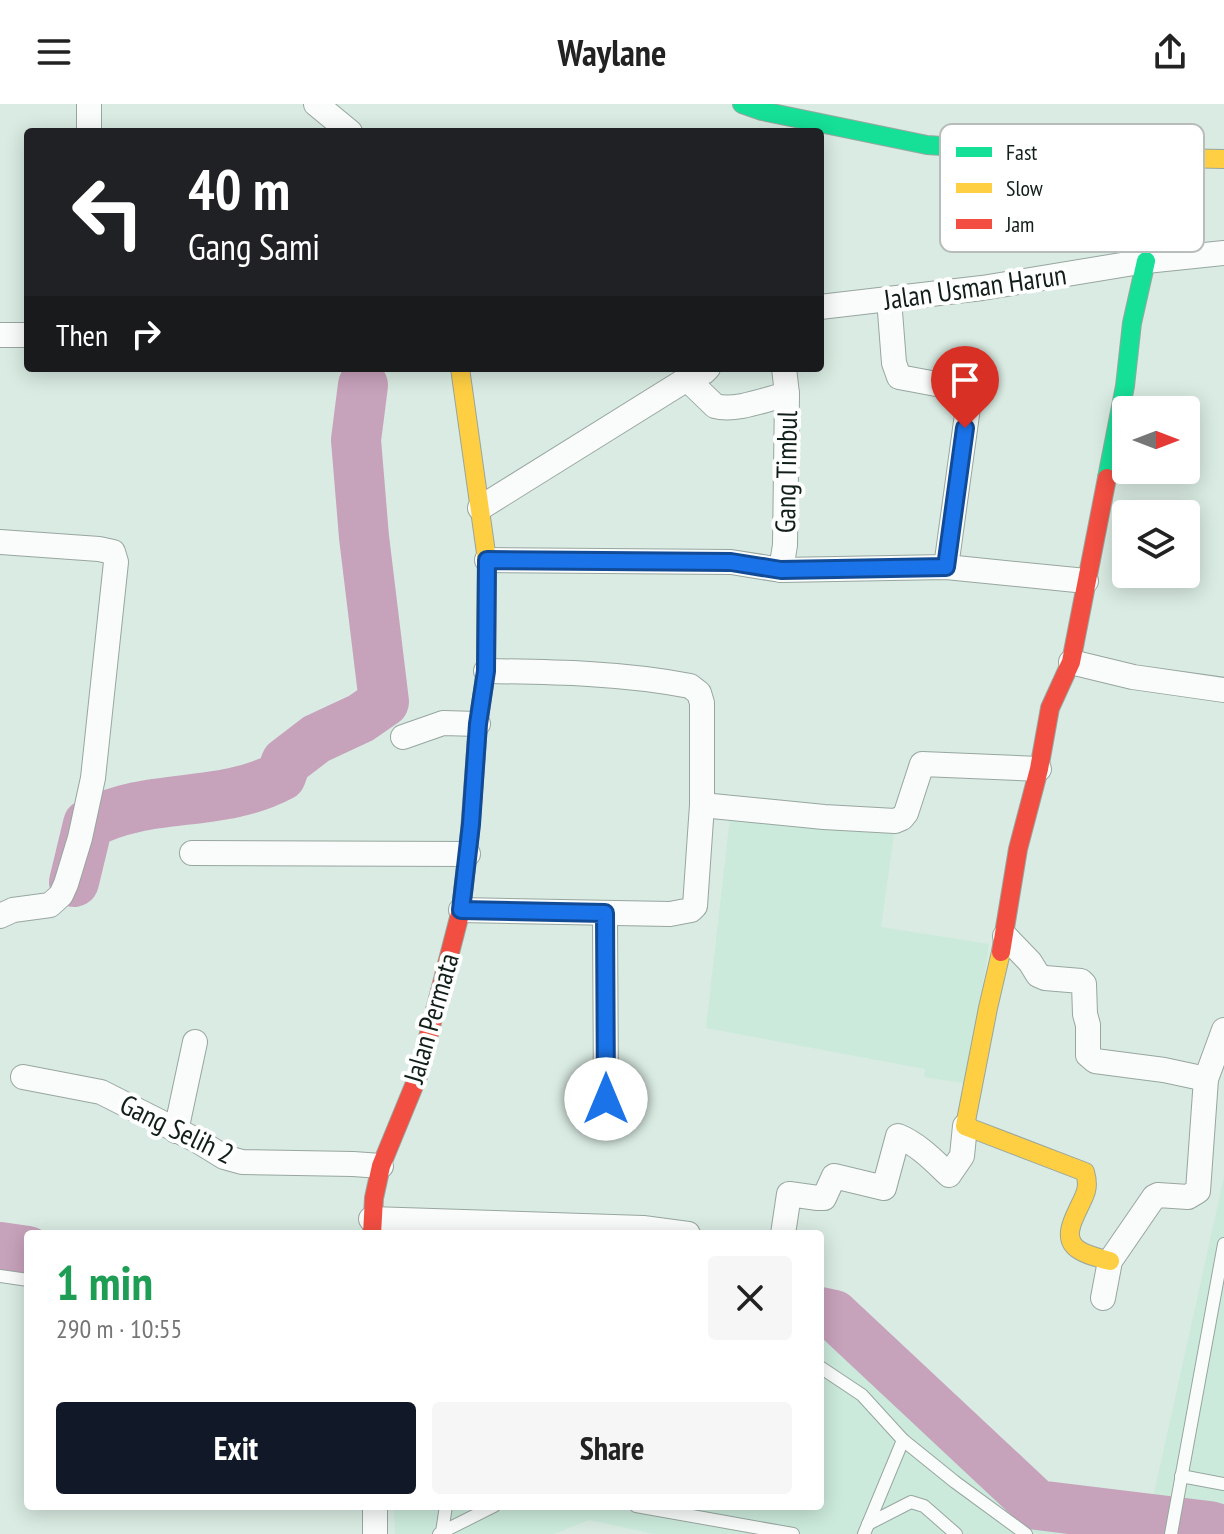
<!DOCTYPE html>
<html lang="en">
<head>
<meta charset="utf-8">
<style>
	:root { --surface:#fff; --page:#f6f6f6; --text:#222; --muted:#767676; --accent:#111827 }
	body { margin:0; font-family:"PT Sans Narrow",sans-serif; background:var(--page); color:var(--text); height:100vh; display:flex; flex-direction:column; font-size:30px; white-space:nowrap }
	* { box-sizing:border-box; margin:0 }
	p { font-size:26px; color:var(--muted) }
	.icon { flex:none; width:44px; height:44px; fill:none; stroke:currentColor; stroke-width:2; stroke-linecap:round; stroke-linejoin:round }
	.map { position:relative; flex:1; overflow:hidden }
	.drawer { position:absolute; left:24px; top:1126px; width:800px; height:280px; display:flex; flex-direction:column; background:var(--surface); border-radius:8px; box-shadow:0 4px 20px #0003 }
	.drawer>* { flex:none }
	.banner { position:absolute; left:24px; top:24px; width:800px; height:244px; border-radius:8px; box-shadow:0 4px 20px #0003; background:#202124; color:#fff; overflow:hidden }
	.needle { width:52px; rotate:90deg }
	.controls { position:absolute; left:1112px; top:292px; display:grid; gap:16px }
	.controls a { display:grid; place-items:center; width:88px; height:88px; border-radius:8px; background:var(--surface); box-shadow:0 4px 20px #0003; font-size:40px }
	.pin { position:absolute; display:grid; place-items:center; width:68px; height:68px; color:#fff; margin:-82px -34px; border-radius:50% 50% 50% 0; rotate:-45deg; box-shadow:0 0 8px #0007 }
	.pin .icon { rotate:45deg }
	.me { position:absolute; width:88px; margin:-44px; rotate:0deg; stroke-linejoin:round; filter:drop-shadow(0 0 6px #0008) }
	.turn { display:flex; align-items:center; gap:28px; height:168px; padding:0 32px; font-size:36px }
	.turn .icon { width:104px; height:104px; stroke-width:2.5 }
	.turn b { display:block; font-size:56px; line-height:68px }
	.then { display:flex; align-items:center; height:76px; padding:0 32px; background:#0003; gap:16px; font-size:30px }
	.round { display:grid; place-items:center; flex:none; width:84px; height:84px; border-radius:8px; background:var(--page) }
	.head { display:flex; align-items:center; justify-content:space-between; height:136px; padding:0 32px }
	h1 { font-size:48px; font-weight:700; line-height:60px; color:#1e9e55 }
	.action { display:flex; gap:16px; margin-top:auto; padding:16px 32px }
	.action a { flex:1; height:92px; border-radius:8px; background:var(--accent); color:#fff; font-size:32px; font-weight:700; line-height:92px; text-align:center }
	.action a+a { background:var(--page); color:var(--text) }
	header { display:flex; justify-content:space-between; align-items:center; height:104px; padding:0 32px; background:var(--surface); font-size:36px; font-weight:700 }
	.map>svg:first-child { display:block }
	.built { fill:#cbeadb }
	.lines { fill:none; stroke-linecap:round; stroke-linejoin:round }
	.river { stroke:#c7a2bb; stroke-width:50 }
	.lane-casing { stroke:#98a69f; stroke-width:14 }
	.street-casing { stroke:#98a69f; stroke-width:26 }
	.fast-casing { stroke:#98a69f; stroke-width:20 }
	.slow-casing { stroke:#98a69f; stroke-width:20 }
	.jam-casing { stroke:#98a69f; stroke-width:20 }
	.lane { stroke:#f9fcfb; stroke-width:12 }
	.street { stroke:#f9fcfb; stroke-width:24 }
	.fast { stroke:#16e098; stroke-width:18 }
	.slow { stroke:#ffcf43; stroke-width:18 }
	.jam { stroke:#f24e42; stroke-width:18 }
	.route-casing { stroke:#114b97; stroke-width:20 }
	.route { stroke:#1a73e8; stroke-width:14 }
	.labels { text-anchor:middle; stroke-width:8; stroke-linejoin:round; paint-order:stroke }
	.street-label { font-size:28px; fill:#121f19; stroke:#fff }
	.key { fill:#fff; stroke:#b8bcba; stroke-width:2 }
	.key-label { font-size:22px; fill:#121f19 }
</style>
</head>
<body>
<header><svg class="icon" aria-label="menu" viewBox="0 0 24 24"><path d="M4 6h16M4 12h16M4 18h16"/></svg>Waylane<svg class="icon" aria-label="share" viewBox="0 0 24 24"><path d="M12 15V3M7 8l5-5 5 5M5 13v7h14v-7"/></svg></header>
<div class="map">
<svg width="1224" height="1430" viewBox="0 0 1224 1430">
	<rect width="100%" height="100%" fill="#d9ebe2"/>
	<g class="built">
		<polygon points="731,705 894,730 881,823 989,840 968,980 924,973 925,965 706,924"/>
		<polygon points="1224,1073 1224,1430 1145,1430"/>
		<polygon points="820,1223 830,1225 1027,1408 1130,1430 654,1430 589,1416 554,1430 395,1430 394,1402 820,1402"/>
	</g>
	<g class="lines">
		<g class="river">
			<path d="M 74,778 L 88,720 C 150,687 219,705 281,672 L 286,658 L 316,635 L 361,614 L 384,598 L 364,433 L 356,336 L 363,281"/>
			<polyline points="0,1143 28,1147"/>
			<polyline points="820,1208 834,1211 1037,1401 1209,1422 1224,1426"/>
		</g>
		<defs>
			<g id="lane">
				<polyline points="0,1172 28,1176"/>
				<polyline points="820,1263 862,1291 903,1336 864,1430"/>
				<polyline points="903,1336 955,1378 1026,1430"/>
				<polyline points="1181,1372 1224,1380"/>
				<polyline points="636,1402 793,1430"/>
				<polyline points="868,1420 911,1398 924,1402 956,1430"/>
				<polyline points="442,1428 494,1402"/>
				<polyline points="439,1430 442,1428 446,1402"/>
				<polyline points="1171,1430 1224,1140"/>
			</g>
			<g id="street">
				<polyline points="316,0 350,28"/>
				<polyline points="89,28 89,0"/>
				<polyline points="889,195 894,259 899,273 963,285 968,289 969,296 946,463"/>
				<polyline points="820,203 982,184 1146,157 1224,149"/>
				<polyline points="0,231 28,231"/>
				<path d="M 687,275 L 715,302 C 735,308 767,295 787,290"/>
				<polyline points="480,404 687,275 704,268 708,264"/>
				<polyline points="0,438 99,445 113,448 116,458 93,674 80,734 66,780 61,791 50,801 13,806 0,812"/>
				<polyline points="487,456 731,458 781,466 785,441 787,290 784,264"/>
				<polyline points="781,466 946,463 1086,477"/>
				<polyline points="1071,558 1133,573 1224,586"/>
				<polyline points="403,633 443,619 478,620"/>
				<polyline points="702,701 824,713 895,717 902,714 906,709 922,660 1039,665"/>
				<polyline points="192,749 468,750"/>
				<path d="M 461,806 L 670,810 L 691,806 L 695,802 L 702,701 L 702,599 L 699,589 L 690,582 C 623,569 555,568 486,567"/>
				<polyline points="605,809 606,995"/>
				<polyline points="1005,832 1030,858 1038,871 1045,874 1081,877 1084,880 1085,910 1088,921 1088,951 1095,957 1164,966 1206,975"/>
				<polyline points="23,973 101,988 198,1037 224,1053 242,1058 353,1060 381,1062"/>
				<polyline points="176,1027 195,938"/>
				<polyline points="371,1115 643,1124 688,1130"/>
				<path d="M 783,1130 L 789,1090 L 818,1094 L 824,1094 L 834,1072 L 884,1084 L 898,1032 C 918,1040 934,1057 949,1071 L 962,1052 L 965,1022"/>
				<polyline points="1103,1194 1110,1157 1154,1093 1158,1091 1188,1093 1198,1087 1206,975 1224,926"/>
				<polyline points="375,1402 375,1430"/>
			</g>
			<g id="fast">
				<polyline points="742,0 762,7 927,41 1049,49"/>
				<polyline points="1107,374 1125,282 1132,219 1146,157"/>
			</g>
			<g id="slow">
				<polyline points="1049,49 1119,53 1224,55"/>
				<polyline points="460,264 487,456 486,567 478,620 470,728"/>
				<path d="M 1001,848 L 988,904 L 965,1022 L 1085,1068 C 1087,1075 1088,1080 1086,1087 C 1081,1105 1057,1132 1079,1146 C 1088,1152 1100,1154 1110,1157"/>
			</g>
			<g id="jam">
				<polyline points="1001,848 1018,745 1039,665 1050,604 1071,558 1107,374"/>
				<polyline points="372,1130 374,1094 381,1062 418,972 461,806 470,728"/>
			</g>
		</defs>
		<use href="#lane" class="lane-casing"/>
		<use href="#street" class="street-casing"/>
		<use href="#fast" class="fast-casing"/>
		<use href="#slow" class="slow-casing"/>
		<use href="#jam" class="jam-casing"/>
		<use href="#lane" class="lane"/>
		<use href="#street" class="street"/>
		<use href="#fast" class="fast"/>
		<use href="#slow" class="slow"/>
		<use href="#jam" class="jam"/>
	</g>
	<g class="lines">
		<defs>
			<polyline id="route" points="606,995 605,809 461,806 471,720 478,620 486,567 487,456 731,458 781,466 946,463 965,324"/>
		</defs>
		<use href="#route" class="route-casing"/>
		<use href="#route" class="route"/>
	</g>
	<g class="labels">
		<g class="street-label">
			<text transform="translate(975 183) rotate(-8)" y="10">Jalan Usman Harun</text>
			<text transform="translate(786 368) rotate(-89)" y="10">Gang Timbul</text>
			<text transform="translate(431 914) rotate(-74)" y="10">Jalan Permata</text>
			<text transform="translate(177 1025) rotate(26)" y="10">Gang Selih 2</text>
		</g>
	</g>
	<rect x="940" y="20" width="264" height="128" rx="12" class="key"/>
	<rect x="956" y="43" width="36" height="10" fill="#16e098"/>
	<rect x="956" y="79" width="36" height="10" fill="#ffcf43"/>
	<rect x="956" y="115" width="36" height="10" fill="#f24e42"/>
	<g class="key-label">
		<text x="1006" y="56">Fast</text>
		<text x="1006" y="92">Slow</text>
		<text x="1006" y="128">Jam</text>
	</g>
</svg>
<div class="controls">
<a><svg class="needle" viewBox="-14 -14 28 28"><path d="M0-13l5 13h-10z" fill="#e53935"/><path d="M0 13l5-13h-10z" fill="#767676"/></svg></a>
<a><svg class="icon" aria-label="layers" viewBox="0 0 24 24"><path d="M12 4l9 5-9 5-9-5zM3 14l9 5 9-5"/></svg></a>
</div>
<div class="pin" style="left:965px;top:324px;background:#d93025"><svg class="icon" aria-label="arrive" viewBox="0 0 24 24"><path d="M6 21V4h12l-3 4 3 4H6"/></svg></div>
<svg class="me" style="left:606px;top:995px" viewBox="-20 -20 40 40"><circle r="19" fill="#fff"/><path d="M0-13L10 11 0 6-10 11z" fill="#1a73e8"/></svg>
<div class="banner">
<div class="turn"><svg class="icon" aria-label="left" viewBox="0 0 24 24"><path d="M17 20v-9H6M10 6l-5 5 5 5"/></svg><div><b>40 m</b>Gang Sami</div></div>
<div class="then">Then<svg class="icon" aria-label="right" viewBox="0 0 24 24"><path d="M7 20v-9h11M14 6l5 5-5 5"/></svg></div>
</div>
<section class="drawer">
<div class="head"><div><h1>1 min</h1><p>290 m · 10:55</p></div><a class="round"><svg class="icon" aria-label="close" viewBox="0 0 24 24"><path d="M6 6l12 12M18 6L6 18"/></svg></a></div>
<div class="action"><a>Exit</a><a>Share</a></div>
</section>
</div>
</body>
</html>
